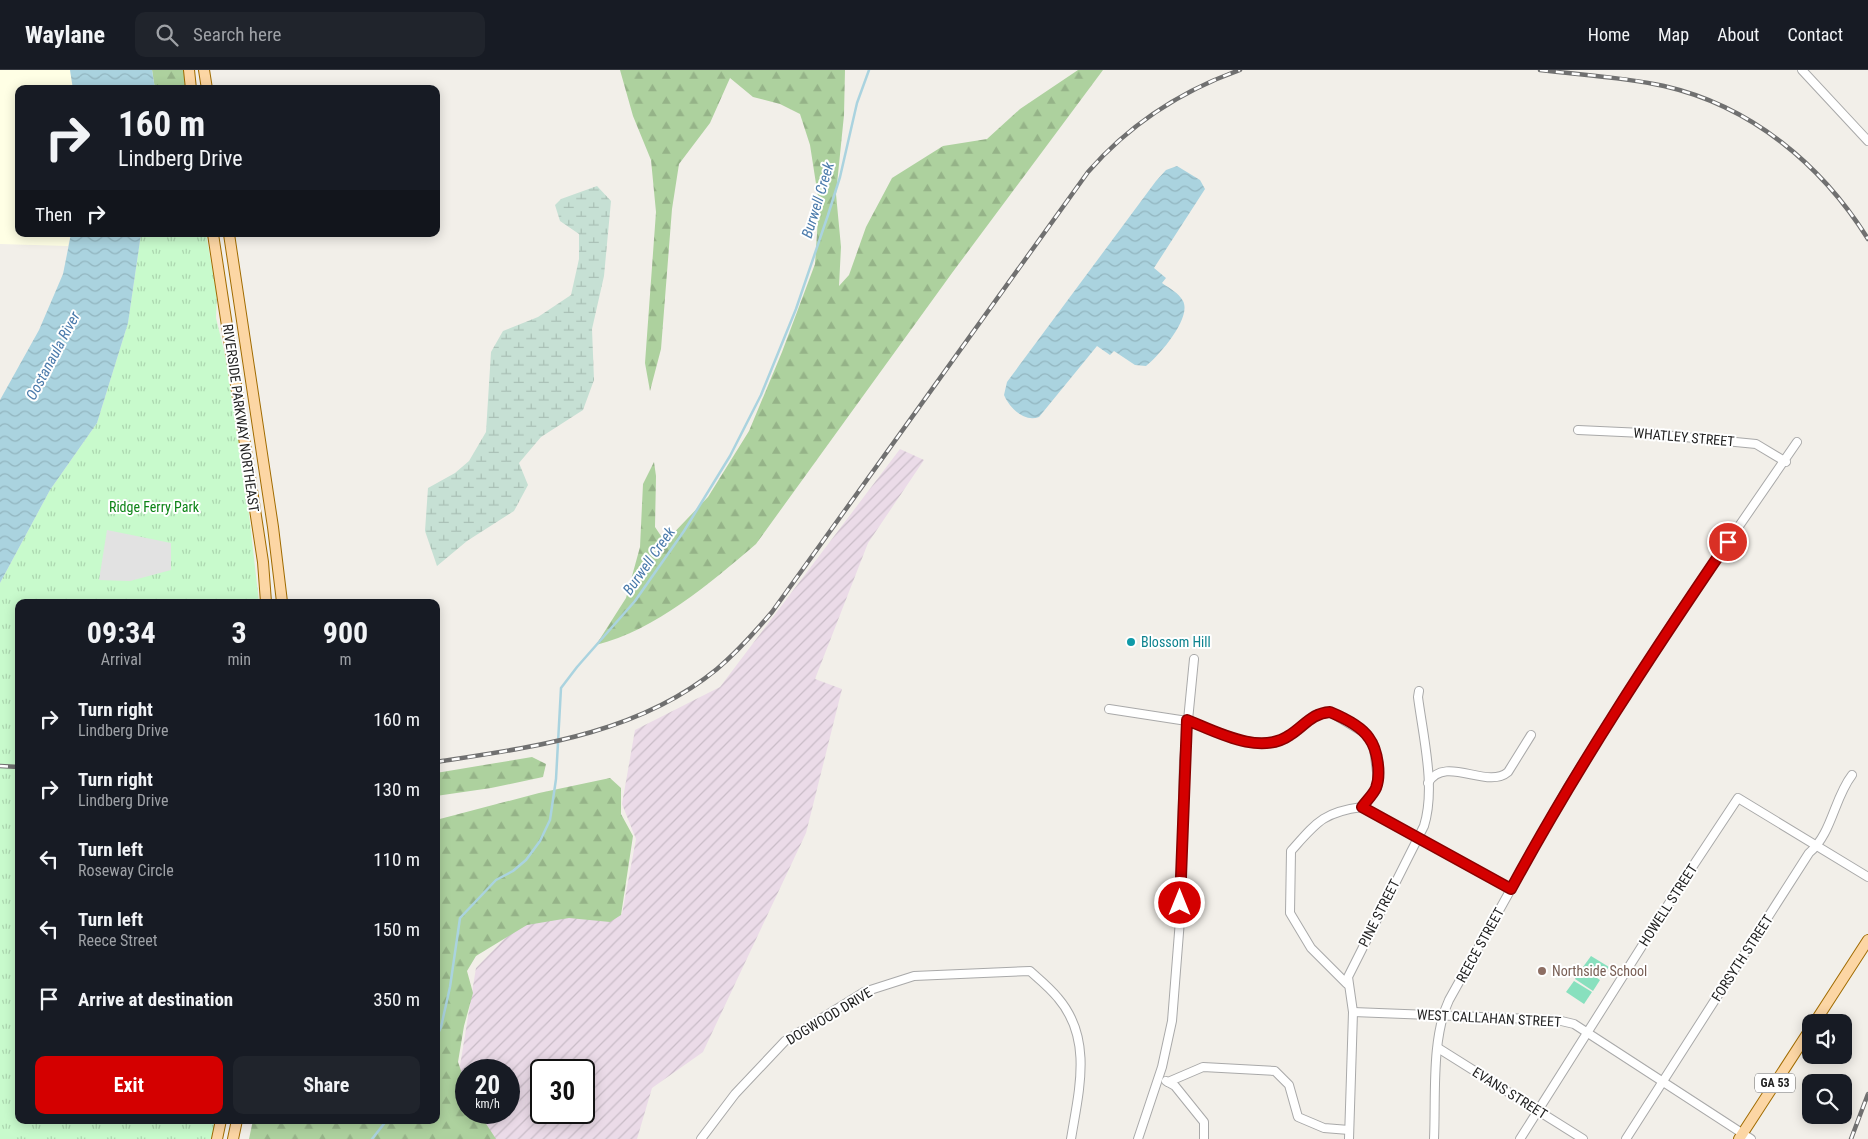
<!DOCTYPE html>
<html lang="en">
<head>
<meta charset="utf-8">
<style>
	:root { --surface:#171b24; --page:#20242c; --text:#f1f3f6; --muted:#9ea1a6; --line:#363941; --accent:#d40000 }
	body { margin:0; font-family:"Roboto Condensed",sans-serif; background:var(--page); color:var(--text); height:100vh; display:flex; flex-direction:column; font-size:19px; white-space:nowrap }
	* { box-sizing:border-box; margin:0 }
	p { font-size:16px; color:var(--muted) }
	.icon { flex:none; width:28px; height:28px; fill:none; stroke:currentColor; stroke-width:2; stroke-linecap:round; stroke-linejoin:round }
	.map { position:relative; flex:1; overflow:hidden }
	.drawer { position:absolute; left:15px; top:529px; width:425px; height:525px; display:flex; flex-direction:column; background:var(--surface); border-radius:10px; box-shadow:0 2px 12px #0003 }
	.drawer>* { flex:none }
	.top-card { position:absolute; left:15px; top:15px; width:425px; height:152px; border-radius:10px; box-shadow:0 2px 12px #0003; background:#171b24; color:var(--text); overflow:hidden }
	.tools { position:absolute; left:1802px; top:944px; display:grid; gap:10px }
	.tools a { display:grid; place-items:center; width:50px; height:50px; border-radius:10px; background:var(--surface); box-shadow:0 2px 12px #0003; font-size:25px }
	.speed { position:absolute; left:455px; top:989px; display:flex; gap:10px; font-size:25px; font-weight:700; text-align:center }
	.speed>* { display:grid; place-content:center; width:65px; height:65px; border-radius:50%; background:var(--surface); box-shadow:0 2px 12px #0003; line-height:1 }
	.speed small { font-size:12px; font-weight:400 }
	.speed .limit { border:2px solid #111; border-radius:8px; background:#fff; color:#111 }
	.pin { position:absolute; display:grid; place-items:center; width:42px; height:42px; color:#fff; margin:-21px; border:2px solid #fff; border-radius:50%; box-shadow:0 1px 5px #0007 }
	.me { position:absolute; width:55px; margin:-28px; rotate:0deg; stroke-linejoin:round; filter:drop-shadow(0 0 4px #0008) }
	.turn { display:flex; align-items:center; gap:18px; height:105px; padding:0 20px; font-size:22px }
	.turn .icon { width:65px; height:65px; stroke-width:2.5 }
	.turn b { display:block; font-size:35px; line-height:42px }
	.then { display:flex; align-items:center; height:48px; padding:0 20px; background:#0003; gap:10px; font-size:19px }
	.eta { display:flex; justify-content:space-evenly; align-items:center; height:85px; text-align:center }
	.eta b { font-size:30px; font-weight:700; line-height:35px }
	.primary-button { display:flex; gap:10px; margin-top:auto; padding:10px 20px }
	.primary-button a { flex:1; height:58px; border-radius:10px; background:var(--accent); color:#fff; font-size:20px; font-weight:700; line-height:58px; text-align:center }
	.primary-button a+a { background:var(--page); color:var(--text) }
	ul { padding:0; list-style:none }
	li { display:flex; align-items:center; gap:15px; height:70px; padding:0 20px }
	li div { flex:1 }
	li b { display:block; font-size:19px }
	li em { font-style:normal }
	header { display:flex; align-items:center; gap:30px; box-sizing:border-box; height:70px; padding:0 25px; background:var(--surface); border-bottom:1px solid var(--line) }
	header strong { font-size:24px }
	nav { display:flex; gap:28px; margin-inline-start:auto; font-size:18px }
	.search { width:350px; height:45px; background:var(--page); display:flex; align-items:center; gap:12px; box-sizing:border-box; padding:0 18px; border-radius:10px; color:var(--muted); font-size:19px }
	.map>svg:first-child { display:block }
	.industrial { fill:url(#industrial-furrows); fill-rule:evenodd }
	.education { fill:#ffffe5 }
	.forest { fill:url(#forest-firs) }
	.wetland { fill:url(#wetland-marsh) }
	.park { fill:url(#park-tufts) }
	.pitch { fill:#88e0be }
	.parking { fill:#e2e2e2 }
	.water { fill:url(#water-waves) }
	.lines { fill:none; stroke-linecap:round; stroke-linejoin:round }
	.stream { stroke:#aad3df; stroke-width:2.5 }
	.minor-casing { stroke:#a9a9a9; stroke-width:10 }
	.major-casing { stroke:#a06b00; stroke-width:12 }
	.minor { stroke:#fff; stroke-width:8 }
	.major { stroke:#fcd6a4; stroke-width:10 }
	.rail-casing { stroke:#707070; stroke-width:4.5 }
	.rail { stroke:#fff; stroke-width:2.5; stroke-dasharray:8; stroke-linecap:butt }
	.route-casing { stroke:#8a0000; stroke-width:12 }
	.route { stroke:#d40000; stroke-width:9 }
	.culture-dot { fill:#0f9aa8; stroke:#fff; stroke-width:2 }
	.education-dot { fill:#8d6e63; stroke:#fff; stroke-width:2 }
	.labels { text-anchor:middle; stroke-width:4; stroke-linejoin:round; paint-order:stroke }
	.shield { fill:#fff; stroke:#646464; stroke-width:1 }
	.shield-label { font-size:12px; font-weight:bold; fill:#222 }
	.street-label { font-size:14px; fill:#222; stroke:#fff }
	.park-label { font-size:14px; fill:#0c8416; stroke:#fff }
	.culture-label { font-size:14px; fill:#0d838f; stroke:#fff; text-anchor:start }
	.education-label { font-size:14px; fill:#785e54; stroke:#fff; text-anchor:start }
	.water-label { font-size:15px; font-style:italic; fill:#4a7aab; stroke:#fff }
</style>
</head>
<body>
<header>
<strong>Waylane</strong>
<div class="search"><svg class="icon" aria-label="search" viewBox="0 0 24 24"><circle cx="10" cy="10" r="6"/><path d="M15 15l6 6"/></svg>Search here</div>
<nav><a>Home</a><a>Map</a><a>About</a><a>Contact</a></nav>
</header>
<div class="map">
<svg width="1868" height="1069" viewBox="0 0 1868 1069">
	<defs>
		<pattern id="industrial-furrows" width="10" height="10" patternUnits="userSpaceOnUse" patternTransform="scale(1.25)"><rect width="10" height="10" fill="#ebdbe8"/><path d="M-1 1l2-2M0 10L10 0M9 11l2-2" fill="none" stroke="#c9bcc7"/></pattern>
		<pattern id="forest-firs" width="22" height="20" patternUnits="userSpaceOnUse" patternTransform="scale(1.25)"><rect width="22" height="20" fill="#add19e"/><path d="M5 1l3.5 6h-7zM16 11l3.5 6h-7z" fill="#95b388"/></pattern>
		<pattern id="wetland-marsh" width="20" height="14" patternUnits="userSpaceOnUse" patternTransform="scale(1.25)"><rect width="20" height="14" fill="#c6e0d4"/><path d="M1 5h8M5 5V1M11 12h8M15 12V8" fill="none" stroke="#aac0b6"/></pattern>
		<pattern id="park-tufts" width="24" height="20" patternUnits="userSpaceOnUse" patternTransform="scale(1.25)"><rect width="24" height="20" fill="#c8facc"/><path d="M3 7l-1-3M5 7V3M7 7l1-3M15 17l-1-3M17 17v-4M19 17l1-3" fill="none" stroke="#acd6af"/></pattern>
		<pattern id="water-waves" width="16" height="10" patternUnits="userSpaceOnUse" patternTransform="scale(1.25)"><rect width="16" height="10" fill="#aad3df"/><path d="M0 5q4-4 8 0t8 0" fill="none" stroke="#92b5bf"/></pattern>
	</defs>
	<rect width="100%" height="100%" fill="#f2efe9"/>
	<path class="industrial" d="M 900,379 L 924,390 L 868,473 L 815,609 L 842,619 L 806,763 L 703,982 L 652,1018 L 637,1069 L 486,1069 L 474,1043 L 509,1042 L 509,1000 L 466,1000 L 466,1027 L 458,1008 L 476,898 L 522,851 L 622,844 L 636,769 L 622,734 L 635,660 L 720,617 ZM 541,1000 L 584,1000 L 584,1042 L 541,1042 Z"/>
	<polygon class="education" points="0,0 70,0 73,19 19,19 19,164 71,164 68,176 0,174"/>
	<g class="forest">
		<polygon points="152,0 184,0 185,19 155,19"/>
		<path d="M 620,0 L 845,0 L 844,45 L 836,124 L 841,177 L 839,216 L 849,205 L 866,157 L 892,108 L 943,76 L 987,69 L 1020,39 L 1078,0 L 1103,0 L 952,203 L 756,474 C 710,513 656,560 596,575 L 626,528 L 640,477 L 643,414 L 654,392 L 656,406 L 655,457 L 665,472 L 708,427 L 749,361 L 782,282 L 815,194 L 819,133 L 810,75 L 800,44 L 780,34 L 753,27 L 730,8 L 710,53 L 679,94 L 672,139 L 661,279 L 650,321 L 645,293 L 656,142 L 651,90 L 633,46 Z"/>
		<polygon points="532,687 546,694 543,707 491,718 436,726 436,703"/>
		<polygon points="610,708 621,718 621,744 633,766 621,845 610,852 569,848 527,855 476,886 467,901 473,923 464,956 458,992 466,1015 466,1042 479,1043 496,1069 249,1069 253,1050 436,1050 436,750 539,723"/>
	</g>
	<polygon class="wetland" points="597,116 611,131 604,206 592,259 594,310 583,340 541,367 519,393 528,415 514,441 467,471 437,496 425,461 428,418 455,403 469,391 486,362 491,282 503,261 538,247 571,225 579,189 579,164 560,151 555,135 561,129"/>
	<polygon class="park" points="141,164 206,164 217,225 216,248 228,297 245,409 259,532 19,532 19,1050 216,1050 212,1069 0,1069 0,513 50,420 97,353 128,253"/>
	<g class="pitch">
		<polygon points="1591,886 1609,897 1601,908 1583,897"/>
		<polygon points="1582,898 1600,910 1593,921 1575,909"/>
		<polygon points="1574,911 1592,922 1584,934 1566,922"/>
	</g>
	<polygon class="parking" points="107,460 171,473 171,500 130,511 99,510"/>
	<g class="water">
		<polygon points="70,0 152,0 155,19 73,19"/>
		<path d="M 1177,96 L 1200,110 L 1205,119 L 1154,198 L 1166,208 L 1162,213 C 1169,218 1179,223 1183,231 C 1192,248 1159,286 1146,296 L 1135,295 L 1114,281 L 1110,285 L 1097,276 L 1039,347 C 1024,353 1009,337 1004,325 L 1007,312 L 1156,111 L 1166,100 Z"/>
		<polygon points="71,164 141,164 128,253 97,353 50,420 0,513 0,330 39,260 63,204"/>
	</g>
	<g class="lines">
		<g class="stream">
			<polyline points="436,968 441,957 450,917 460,848 496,810 513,801 526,790 540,771 550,750 556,709 561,618 577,597 635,531 684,461 730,386 761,325 796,239 828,145 840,107 857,33 869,0"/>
			<polyline points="372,1069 387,1050"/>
		</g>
		<defs>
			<g id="minor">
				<polyline points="1802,0 1868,71"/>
				<polyline points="1578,360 1643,363 1756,374 1786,392"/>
				<polyline points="1109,639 1187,651 1239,670 1263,674 1285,669 1315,645 1330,642 1363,662 1369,668 1374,678 1378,710 1376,719 1362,737"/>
				<path d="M 1428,713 C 1445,684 1487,720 1508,702 L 1531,665"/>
				<path d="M 1347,914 L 1311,878 L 1290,843 L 1291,781 C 1316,753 1323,742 1362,737 L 1511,819"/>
				<polyline points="1353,942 1557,950 1574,954 1751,1069"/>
				<polyline points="1438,978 1583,1069"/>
				<polyline points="1166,1011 1175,1016 1204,1052 1204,1069"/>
				<polyline points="1168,1012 1203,997 1275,1001 1289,1015 1298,1047 1324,1058 1349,1060"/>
				<path d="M 701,1069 L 735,1024 L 785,971 L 864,922 L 914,906 L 1030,901 C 1039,909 1050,918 1058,928 C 1093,969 1079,1020 1071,1069"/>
				<polyline points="1138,1069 1162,997 1172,951 1180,850 1184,691 1194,589"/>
				<path d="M 1349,1069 L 1353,942 L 1348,907 L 1424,756 C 1436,718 1423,666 1418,627 L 1419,621"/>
				<path d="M 1434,1069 C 1436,1026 1431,969 1449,930 L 1568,717 L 1677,546 L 1797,372"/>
				<polyline points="1520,1069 1685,808 1738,728 1868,807"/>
				<path d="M 1626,1069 L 1809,783 C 1832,764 1834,728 1852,705"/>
			</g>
			<g id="major">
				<polyline points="189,0 191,19"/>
				<polyline points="204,0 207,19"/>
				<polyline points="213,164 263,492 266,532"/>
				<polyline points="229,164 273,457 282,532"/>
				<polyline points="1815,952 1868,870"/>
				<polyline points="217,1069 221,1050"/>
				<polyline points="233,1069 237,1050"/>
				<polyline points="1739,1069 1811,958"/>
			</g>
		</defs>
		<use href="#minor" class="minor-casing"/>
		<use href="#major" class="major-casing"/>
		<use href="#minor" class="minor"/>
		<use href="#major" class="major"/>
		<defs>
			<g id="rail">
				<path d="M 1540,0 C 1581,5 1623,7 1664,16 C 1751,36 1821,94 1868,169"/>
				<path d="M 436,692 C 534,677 638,664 717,599 C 737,582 755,562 772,542 L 1088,102 C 1129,55 1181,21 1240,0"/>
				<polyline points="0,696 19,697"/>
				<polyline points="1851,1069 1868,1024"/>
			</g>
		</defs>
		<use href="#rail" class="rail-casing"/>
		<use href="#rail" class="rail"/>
	</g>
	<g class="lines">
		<defs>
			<path id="route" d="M 1180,833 L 1187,650 C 1217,662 1260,686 1290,665 C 1304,656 1312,643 1330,642 C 1342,647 1362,657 1369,668 C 1378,680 1381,705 1376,718 C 1373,725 1366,731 1362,737 L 1511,819 C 1576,699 1651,585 1728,472"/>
		</defs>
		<use href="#route" class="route-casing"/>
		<use href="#route" class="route"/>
	</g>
	<circle class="culture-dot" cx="1131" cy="572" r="5"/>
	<circle class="education-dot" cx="1542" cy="901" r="5"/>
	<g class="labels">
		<rect class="shield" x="1755" y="1003.5" width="40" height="19" rx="4"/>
		<g class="shield-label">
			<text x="1775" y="1017">GA 53</text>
		</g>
		<g class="street-label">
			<text transform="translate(241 348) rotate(82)" y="5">RIVERSIDE PARKWAY NORTHEAST</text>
			<text transform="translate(1684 367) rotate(5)" y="5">WHATLEY STREET</text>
			<text transform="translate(1668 835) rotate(-57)" y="5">HOWELL STREET</text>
			<text transform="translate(1379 843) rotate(-63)" y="5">PINE STREET</text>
			<text transform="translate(1480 875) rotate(-61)" y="5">REECE STREET</text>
			<text transform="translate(1742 888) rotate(-57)" y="5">FORSYTH STREET</text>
			<text transform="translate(829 946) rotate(-31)" y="5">DOGWOOD DRIVE</text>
			<text transform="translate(1489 948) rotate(3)" y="5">WEST CALLAHAN STREET</text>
			<text transform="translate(1510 1023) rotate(32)" y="5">EVANS STREET</text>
		</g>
		<g class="park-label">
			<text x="154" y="442">Ridge Ferry Park</text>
		</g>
		<g class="culture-label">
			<text x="1141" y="577">Blossom Hill</text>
		</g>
		<g class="education-label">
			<text x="1552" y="906">Northside School</text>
		</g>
		<g class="water-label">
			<text transform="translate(818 130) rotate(-73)" y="5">Burwell Creek</text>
			<text transform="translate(53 286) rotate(-62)" y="5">Oostanaula River</text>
			<text transform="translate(649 491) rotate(-55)" y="5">Burwell Creek</text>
		</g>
	</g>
</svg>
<div class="tools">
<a><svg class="icon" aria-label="sound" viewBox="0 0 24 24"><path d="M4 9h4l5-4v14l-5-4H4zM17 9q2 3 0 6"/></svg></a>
<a><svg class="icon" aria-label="search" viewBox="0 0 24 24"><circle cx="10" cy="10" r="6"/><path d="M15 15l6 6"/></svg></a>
</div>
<div class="speed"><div>20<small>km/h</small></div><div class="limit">30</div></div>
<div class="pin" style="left:1728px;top:472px;background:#d93025"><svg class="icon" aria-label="arrive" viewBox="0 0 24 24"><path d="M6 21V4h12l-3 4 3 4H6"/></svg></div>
<svg class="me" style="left:1180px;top:833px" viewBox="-20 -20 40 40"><circle r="17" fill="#d40000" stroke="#fff" stroke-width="3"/><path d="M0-11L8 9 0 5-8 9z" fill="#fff"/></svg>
<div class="top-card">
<div class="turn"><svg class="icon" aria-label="right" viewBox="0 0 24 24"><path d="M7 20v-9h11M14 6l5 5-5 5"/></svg><div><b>160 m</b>Lindberg Drive</div></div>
<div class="then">Then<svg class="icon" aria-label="right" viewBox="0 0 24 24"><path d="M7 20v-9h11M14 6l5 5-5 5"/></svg></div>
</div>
<section class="drawer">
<div class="eta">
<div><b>09:34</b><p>Arrival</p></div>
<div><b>3</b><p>min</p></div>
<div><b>900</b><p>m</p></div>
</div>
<ul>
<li><svg class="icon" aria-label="right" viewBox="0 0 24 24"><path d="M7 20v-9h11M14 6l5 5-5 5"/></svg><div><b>Turn right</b><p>Lindberg Drive</p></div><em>160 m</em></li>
<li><svg class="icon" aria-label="right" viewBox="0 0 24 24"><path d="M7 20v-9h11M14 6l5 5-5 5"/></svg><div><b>Turn right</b><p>Lindberg Drive</p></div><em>130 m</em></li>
<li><svg class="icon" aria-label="left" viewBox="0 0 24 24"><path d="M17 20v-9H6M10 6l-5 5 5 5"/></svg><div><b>Turn left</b><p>Roseway Circle</p></div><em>110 m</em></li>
<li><svg class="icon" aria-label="left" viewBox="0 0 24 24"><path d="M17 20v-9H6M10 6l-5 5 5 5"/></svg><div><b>Turn left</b><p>Reece Street</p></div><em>150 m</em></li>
<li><svg class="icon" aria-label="arrive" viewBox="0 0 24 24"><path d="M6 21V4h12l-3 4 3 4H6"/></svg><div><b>Arrive at destination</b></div><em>350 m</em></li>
</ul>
<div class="primary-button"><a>Exit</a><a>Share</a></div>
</section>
</div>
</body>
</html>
